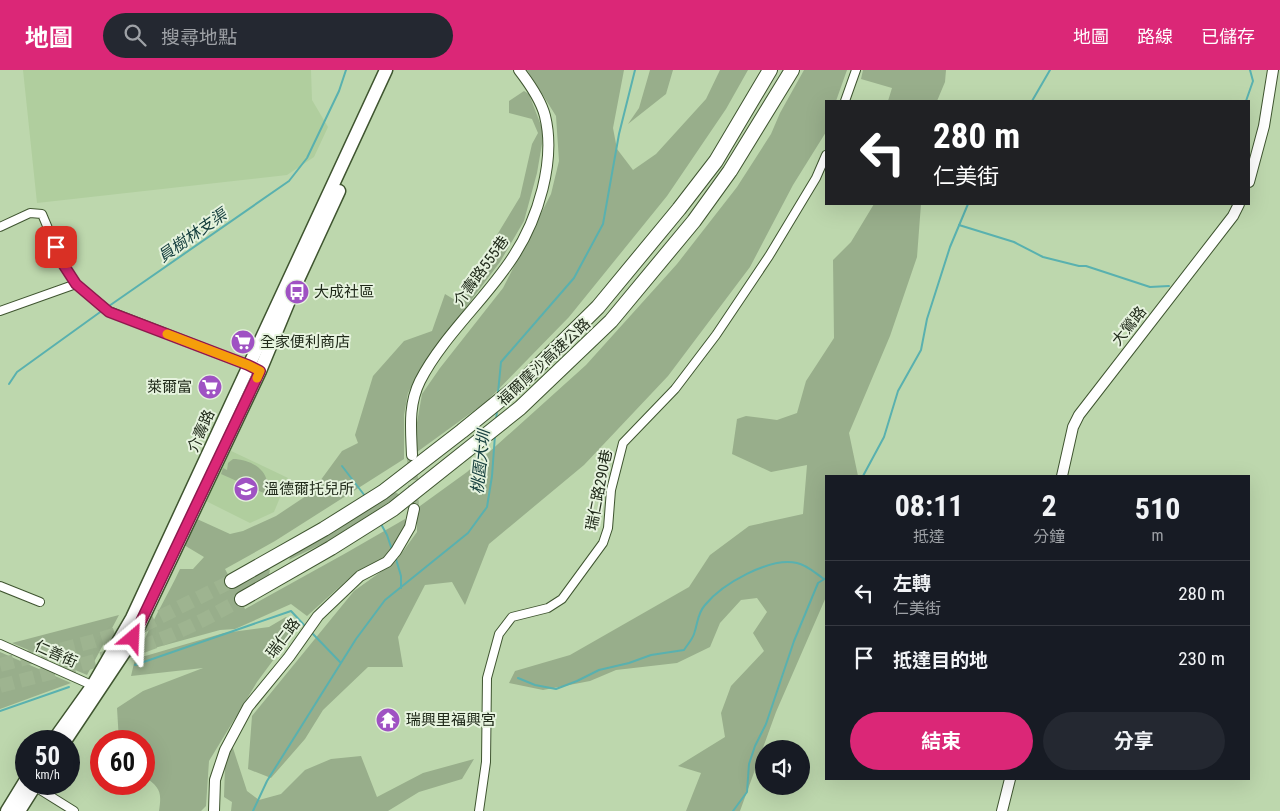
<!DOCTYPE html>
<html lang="zh-TW">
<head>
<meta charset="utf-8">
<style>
	:root { --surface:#171b24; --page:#242831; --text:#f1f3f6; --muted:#9ea1a6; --line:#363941; --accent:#db2777 }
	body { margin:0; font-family:"Roboto Condensed","Noto Sans TC",sans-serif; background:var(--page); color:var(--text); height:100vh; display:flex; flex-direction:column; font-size:19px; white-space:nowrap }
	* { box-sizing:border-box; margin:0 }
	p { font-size:16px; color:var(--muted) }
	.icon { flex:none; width:28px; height:28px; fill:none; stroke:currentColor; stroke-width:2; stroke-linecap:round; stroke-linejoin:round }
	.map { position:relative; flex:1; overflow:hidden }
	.sheet { position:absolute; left:825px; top:405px; width:425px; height:305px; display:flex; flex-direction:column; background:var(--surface); border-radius:0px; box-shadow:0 5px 20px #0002 }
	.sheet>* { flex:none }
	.top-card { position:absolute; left:825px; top:30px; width:425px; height:105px; border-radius:0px; box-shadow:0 5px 20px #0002; background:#202124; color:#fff; overflow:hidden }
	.tools { position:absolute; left:755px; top:670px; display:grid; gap:10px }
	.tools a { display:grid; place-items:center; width:55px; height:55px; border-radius:50%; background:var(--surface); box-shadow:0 5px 20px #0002; font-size:25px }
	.speed { position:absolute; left:15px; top:660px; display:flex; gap:10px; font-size:25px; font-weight:700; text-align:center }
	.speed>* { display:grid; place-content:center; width:65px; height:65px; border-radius:50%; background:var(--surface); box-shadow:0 5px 20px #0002; line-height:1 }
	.speed small { font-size:12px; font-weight:400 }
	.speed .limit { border:8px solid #d22; background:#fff; color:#111 }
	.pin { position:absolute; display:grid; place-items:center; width:42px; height:42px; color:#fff; margin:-21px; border-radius:10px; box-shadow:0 2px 8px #0006 }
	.me { position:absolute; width:55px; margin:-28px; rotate:26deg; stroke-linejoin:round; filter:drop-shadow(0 0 4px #0008) }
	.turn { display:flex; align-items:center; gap:18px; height:105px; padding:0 25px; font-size:22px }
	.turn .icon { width:65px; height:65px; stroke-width:2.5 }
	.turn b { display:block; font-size:35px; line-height:42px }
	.eta { display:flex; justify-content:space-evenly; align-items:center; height:85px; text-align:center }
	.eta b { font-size:30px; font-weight:700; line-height:35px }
	.primary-button { display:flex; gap:10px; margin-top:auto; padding:10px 25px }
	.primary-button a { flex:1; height:58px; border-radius:30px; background:var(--accent); color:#fff; font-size:20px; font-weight:700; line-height:58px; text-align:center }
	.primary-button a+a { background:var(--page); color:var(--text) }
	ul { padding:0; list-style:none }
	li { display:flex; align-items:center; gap:15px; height:65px; padding:0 25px; border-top:1px solid var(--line) }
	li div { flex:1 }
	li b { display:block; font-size:19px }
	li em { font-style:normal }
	header { display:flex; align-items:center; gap:30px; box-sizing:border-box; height:70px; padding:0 25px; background:var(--accent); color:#fff }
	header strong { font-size:24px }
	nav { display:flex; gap:28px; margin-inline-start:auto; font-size:18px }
	.search { width:350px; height:45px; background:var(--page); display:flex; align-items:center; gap:12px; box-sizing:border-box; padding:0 18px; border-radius:28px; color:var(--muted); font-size:19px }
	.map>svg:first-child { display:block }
	.built { fill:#b0ce9e }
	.green { fill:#98ae8b }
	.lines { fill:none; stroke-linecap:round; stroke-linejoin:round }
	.stream { stroke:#59b1af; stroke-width:2 }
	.tertiary-tunnel { stroke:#9eb490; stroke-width:10; stroke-dasharray:10 5; stroke-linecap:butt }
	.motorway-tunnel { stroke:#9eb490; stroke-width:14; stroke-dasharray:14 7; stroke-linecap:butt }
	.minor-casing { stroke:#3f5530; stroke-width:10 }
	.tertiary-casing { stroke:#3f5530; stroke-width:12 }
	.primary-casing { stroke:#3f5530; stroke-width:15 }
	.motorway-casing { stroke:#3f5530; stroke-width:16 }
	.minor { stroke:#fff; stroke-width:8 }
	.tertiary { stroke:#fff; stroke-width:10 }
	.primary { stroke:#fff; stroke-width:12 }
	.motorway { stroke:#fff; stroke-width:14 }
	.route-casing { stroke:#8e194d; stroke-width:12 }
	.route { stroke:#db2777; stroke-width:9 }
	.slow { stroke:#f59e0b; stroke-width:9 }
	.labels { text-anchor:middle; stroke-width:4; stroke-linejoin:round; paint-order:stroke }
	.street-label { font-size:15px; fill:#202a1a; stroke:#e6f3de }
	.poi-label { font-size:15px; fill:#202a1a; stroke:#e6f3de; text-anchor:start }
	.water-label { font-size:16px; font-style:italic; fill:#184140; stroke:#e6f3de }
</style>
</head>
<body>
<header>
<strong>地圖</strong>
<div class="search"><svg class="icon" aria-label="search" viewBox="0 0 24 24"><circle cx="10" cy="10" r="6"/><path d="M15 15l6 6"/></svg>搜尋地點</div>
<nav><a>地圖</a><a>路線</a><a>已儲存</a></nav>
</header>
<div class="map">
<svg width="1280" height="741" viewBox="0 0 1280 741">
	<rect width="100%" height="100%" fill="#bdd7ad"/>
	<g class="built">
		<polygon points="23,0 311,0 312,30 328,57 314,87 287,105 37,133"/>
		<polygon points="227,379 288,408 274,442 250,453 202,429"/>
	</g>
	<g class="green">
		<polygon points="527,0 624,0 613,58 617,79 633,100 656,84 706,29 720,0 748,0 726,39 667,126 569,247 486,332 417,382 415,364 422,324 440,298 503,218 551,124 559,91 556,46"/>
		<polygon points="650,0 673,0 666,24 628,54 639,38"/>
		<polygon points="804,0 847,0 836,31 826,31 826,62 793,115 750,197 668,306 584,395 489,474 465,535 452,512 425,515 398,567 403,597 368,597 323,640 305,669 271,708 248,699 252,646 354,521 396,491 417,462 417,440 420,436 467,402 586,295 677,194 737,117 771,64 780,43"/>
		<polygon points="863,0 946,0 945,12 937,31 888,31 892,18 861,9"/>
		<path d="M 524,21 L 529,24 L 542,58 L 542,74 L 537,103 L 524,151 L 500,192 L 424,293 L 408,323 L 404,345 L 404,389 L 275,471 L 225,499 L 233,514 L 265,498 L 270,500 L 269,505 L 238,524 L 245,539 L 346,483 L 405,449 L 406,458 L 388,488 L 356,502 L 307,546 L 291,534 L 235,559 L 220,560 L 140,582 C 150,553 167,527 180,499 L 193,499 L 204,487 L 184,475 L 197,449 L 230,464 L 243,461 L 276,446 L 312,422 L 342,381 L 358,373 L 355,365 L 373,306 L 404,271 L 432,261 L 445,224 L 455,230 L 463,221 L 520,127 L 532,74 L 538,63 L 532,49 L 509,43 L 509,31 Z"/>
		<polygon points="874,134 921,134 917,187 890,266 849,363 858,406 826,406 826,527 776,642 740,741 686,741 701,703 678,696 725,667 721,643 731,616 764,581 753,563 767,542 757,528 741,530 720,553 710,577 677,593 616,600 590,611 543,620 509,613 515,601 570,585 689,517 710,485 749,456 803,444 807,395 771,402 732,384 737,349 746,346 777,350 797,343 806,311 834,268 833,190 851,172"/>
		<path d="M 233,389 C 247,389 265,397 267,412 L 264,416 L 269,419 L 266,424 L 221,404 L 223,398 L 227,400 L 228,393 Z"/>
		<polygon points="395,422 400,425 328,471 289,490 291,486 326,467"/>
		<polygon points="119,545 87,605 12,573"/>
		<path d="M 286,547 L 297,558 L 257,612 L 209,691 L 206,736 L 201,741 L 159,741 C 162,721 160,718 144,706 L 144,671 L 119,671 L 117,638 L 143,621 L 203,598 L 131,606 L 135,589 L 224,563 L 269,557 Z"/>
		<polygon points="0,582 71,613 0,639"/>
		<polygon points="232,675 247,721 259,730 281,724 305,700 331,689 361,686 377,727 423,703 474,689 462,709 419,722 388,741 231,741 232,732 224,727 225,696"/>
	</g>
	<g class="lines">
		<g class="stream">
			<polyline points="1032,31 1050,0"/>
			<polyline points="1246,31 1253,11 1250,0"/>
			<polyline points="959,155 1014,172 1043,187 1079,196 1086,196 1150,217 1169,216"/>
			<polyline points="109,236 289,111 307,88 339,21 346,0"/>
			<polyline points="9,314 17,302 103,240"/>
			<polyline points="498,323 501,292 574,208 603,154 619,64 635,0"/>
			<polyline points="496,351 497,340"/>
			<polyline points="342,396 365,426"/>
			<polyline points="863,406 884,367 898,321 921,280 927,249 950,177 968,134"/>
			<polyline points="381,454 387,465 392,480"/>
			<polyline points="396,489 401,506 401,518"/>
			<polyline points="312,563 340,592"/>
			<polyline points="135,595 291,541 305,556"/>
			<path d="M 518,608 L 535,615 L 556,619 L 577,611 L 599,600 L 629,593 L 651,585 L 684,580 C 687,575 692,570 694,564 C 698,553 697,544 705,535 C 722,514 769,487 797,493 C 807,495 815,503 824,509"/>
			<polyline points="0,641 69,617"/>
			<polyline points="253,741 267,711 356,569 385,530 468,463 487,437 492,406 495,365"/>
			<polyline points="733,741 747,722 749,694 755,676 766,654 794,571 818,513 826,508"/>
		</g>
		<polyline class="tertiary-tunnel" points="412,385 414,439"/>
		<g class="motorway-tunnel">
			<polyline points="0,595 94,571 142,556 232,511"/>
			<path d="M 0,616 C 50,603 100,591 148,574 C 181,562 212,546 242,529"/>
		</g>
		<defs>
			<g id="minor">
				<polyline points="845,31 856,0"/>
				<polyline points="0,157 30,143 42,144 63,194 76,214 109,241 253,297"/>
				<polyline points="0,241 76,214"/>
				<polyline points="0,516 40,532"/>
				<polyline points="0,574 96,617"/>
				<polyline points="34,716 74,741"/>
				<polyline points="479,741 486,692 487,608 499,564 512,547 548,538 562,529 603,473 608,458 611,420 623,373 675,319 716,265 769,186 816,108 826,85"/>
			</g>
			<g id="tertiary">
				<polyline points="1249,112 1264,56 1273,0"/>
				<path d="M 412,385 C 411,359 408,335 420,311 C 443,266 486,229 513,187 C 538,149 556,91 545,46 C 541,30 529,13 519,0"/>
				<polyline points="1062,406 1073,357 1079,345 1233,146 1239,134"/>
				<polyline points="214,741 215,710 225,680 248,637 289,587 318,546 360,506 387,492 396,481 410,457 414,439"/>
				<polyline points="1002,741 1010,709"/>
			</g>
			<g id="primary">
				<polyline points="53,671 93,615 132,548 386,0"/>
				<polyline points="65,671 133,569 260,301 296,214 339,121"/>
				<polyline points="7,741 26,710"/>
				<polyline points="19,741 36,714"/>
			</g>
			<g id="motorway">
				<polyline points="232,511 324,459 383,422 462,361 521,313 598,237 679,139 716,91 770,0"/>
				<polyline points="242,529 331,478 393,439 520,338 611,251 694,151 730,101 792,0"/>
			</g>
		</defs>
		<use href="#minor" class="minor-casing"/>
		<use href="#tertiary" class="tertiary-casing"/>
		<use href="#primary" class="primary-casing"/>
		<use href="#motorway" class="motorway-casing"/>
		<use href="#minor" class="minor"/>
		<use href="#tertiary" class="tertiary"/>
		<use href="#primary" class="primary"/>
		<use href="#motorway" class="motorway"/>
	</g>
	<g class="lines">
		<defs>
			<polyline id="route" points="56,177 63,194 76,214 109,242 248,295 260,301 133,568"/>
		</defs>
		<use href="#route" class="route-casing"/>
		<use href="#route" class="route"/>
		<polyline class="slow" points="167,264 248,295 260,301 257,308"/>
	</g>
	<defs>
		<symbol id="bus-disc" viewBox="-11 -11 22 22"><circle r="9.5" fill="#9f52c3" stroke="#e6f3de"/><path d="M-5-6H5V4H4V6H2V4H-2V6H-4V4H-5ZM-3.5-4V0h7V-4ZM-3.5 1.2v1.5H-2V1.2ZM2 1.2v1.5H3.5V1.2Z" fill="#fff"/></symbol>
		<symbol id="supermarket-disc" viewBox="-11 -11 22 22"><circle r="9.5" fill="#9f52c3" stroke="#e6f3de"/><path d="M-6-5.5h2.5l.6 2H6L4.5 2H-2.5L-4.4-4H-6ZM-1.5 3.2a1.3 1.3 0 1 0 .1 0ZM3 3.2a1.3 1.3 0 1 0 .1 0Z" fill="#fff"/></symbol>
		<symbol id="school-disc" viewBox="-11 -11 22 22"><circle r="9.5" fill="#9f52c3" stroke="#e6f3de"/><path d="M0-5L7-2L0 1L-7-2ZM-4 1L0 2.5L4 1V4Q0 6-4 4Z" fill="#fff"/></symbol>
		<symbol id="temple-disc" viewBox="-11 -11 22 22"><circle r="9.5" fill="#9f52c3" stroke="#e6f3de"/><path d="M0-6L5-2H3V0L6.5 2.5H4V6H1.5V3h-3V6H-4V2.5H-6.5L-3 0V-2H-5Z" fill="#fff"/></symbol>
	</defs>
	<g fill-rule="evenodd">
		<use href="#bus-disc" x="283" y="208" width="28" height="28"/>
		<use href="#supermarket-disc" x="229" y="258" width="28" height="28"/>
		<use href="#supermarket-disc" x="196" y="303" width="28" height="28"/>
		<use href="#school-disc" x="232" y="405" width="28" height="28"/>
		<use href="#temple-disc" x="374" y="636" width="28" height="28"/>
	</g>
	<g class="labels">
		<g class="street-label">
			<text transform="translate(481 201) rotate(-54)" y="5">介壽路555巷</text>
			<text transform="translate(1129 256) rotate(-51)" y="5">大鶯路</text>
			<text transform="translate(544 292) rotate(-43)" y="5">福爾摩沙高速公路</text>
			<text transform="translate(201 361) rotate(-66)" y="5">介壽路</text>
			<text transform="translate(599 420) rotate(-79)" y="5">瑞仁路290巷</text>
			<text transform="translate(283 568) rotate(-53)" y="5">瑞仁路</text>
			<text transform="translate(56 584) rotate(24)" y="5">仁善街</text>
		</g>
		<g class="poi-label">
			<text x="314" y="227">大成社區</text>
			<text x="260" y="277">全家便利商店</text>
			<text x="192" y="322" text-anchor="end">萊爾富</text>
			<text x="264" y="424">溫德爾托兒所</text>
			<text x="406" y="655">瑞興里福興宮</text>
		</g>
		<g class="water-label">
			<text transform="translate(192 165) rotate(-35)" y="6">員樹林支渠</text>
			<text transform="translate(480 392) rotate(-84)" y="6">桃園大圳</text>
		</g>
	</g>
</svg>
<div class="tools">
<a><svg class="icon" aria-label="sound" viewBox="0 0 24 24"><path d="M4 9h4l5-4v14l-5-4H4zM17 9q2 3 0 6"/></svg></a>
</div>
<div class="speed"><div>50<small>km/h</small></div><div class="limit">60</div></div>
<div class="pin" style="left:56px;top:177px;background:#d93025"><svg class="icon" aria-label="arrive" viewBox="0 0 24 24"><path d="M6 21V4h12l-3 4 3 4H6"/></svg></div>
<svg class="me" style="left:133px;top:568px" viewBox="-20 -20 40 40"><path d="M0-17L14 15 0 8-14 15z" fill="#db2777" stroke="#fff" stroke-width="4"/></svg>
<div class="top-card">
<div class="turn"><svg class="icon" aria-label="left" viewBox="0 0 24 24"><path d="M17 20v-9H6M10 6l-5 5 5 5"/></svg><div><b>280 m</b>仁美街</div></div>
</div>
<section class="sheet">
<div class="eta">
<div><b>08:11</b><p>抵達</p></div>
<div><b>2</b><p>分鐘</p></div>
<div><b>510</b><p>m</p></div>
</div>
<ul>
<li><svg class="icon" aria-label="left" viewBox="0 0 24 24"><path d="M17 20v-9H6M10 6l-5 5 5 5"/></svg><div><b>左轉</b><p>仁美街</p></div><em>280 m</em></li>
<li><svg class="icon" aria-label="arrive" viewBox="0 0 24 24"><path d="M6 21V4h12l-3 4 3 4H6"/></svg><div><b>抵達目的地</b></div><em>230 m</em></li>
</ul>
<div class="primary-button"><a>結束</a><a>分享</a></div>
</section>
</div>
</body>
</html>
